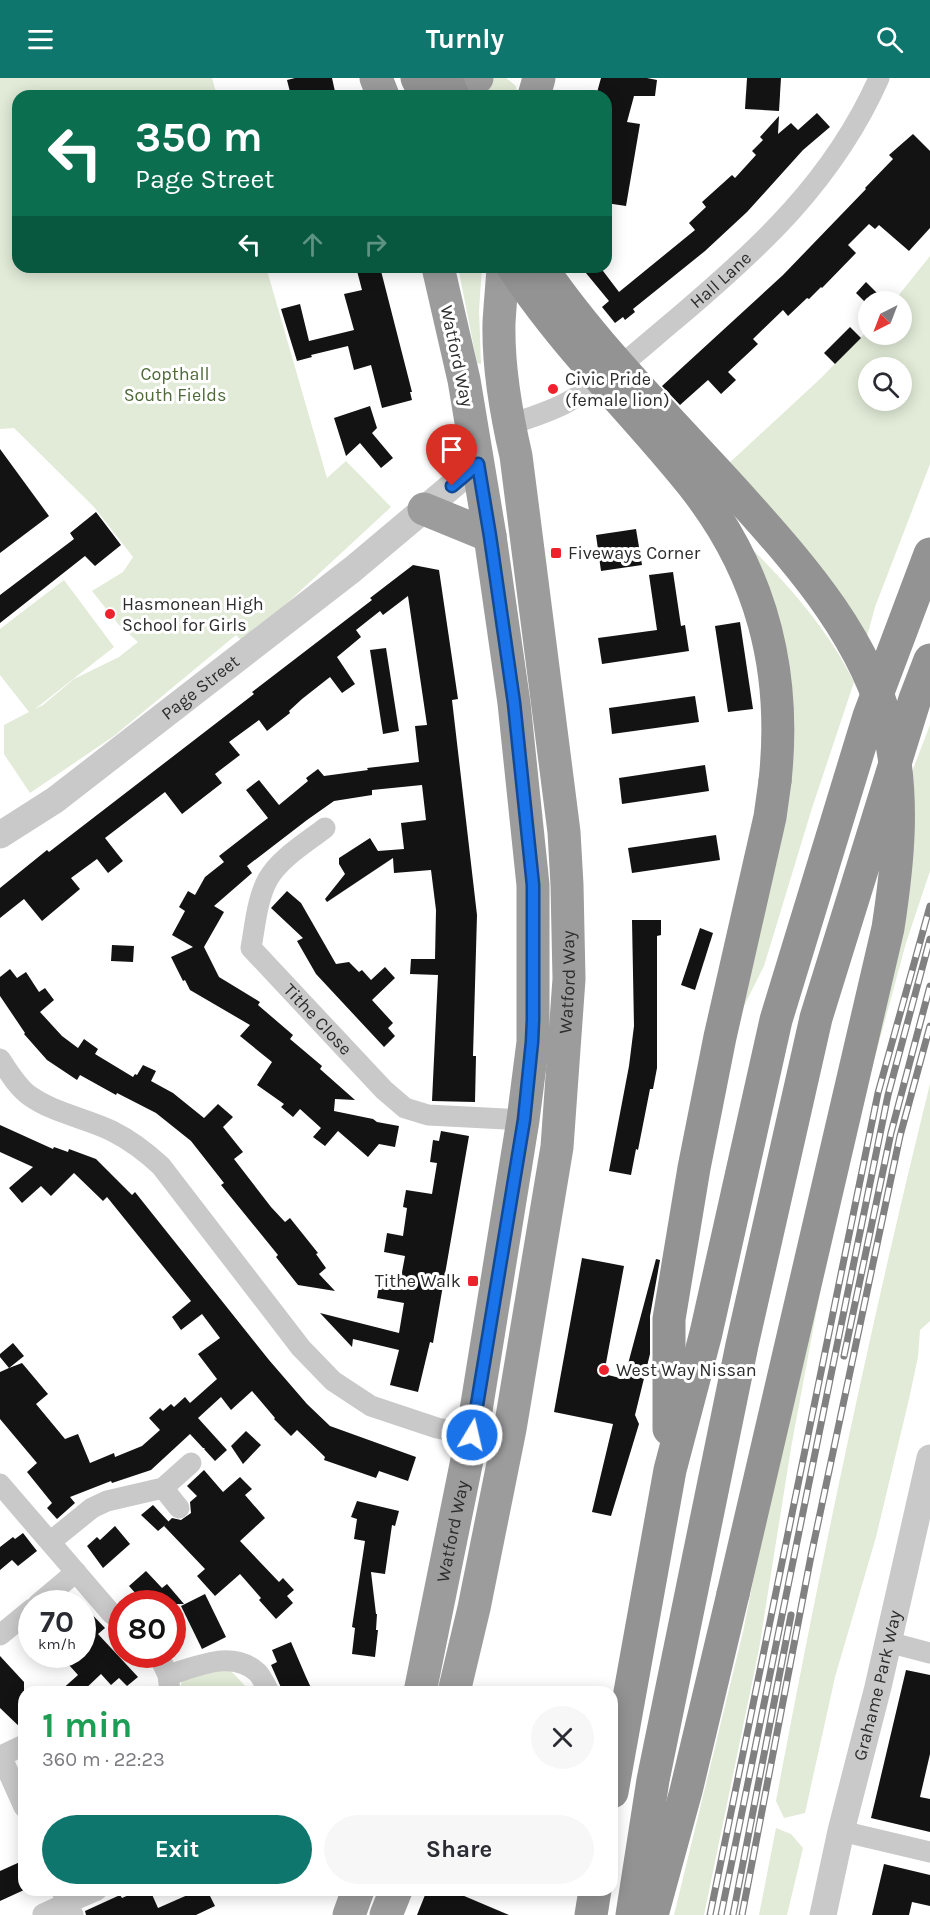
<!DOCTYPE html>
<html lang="en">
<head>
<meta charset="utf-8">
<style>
	:root { --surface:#fff; --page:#f7f7f7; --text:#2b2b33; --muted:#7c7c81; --accent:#0f766e }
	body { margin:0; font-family:Karla,sans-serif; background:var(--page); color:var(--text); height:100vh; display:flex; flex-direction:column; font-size:22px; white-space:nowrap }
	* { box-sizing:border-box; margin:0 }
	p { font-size:20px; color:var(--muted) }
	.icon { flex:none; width:33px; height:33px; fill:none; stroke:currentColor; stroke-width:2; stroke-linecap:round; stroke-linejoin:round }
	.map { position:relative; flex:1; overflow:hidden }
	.drawer { position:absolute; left:18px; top:1608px; width:600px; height:210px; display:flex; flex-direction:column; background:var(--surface); border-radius:18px; box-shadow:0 3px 15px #0003 }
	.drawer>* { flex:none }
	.top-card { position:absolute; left:12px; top:12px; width:600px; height:183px; border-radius:18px; box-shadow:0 3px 15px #0003; background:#0b6e4f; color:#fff; overflow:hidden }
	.needle { width:39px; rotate:222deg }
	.controls { position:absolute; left:858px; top:213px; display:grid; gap:12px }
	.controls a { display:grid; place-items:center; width:54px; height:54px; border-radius:50%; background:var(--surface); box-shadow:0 3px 15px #0003; font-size:30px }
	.speed { position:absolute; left:18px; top:1512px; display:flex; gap:12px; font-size:30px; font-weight:700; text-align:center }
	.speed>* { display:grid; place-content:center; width:78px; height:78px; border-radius:50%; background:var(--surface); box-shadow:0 3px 15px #0003; line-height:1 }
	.speed small { font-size:15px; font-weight:400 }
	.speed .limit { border:9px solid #d22; background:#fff; color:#111 }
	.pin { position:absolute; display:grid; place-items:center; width:51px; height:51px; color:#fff; margin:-62px -26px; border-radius:50% 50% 50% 0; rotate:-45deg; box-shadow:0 0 6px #0007 }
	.pin .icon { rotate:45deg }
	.me { position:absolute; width:66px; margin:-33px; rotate:9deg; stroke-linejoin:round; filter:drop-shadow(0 0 4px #0008) }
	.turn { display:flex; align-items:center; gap:21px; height:126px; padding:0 24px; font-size:27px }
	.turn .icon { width:78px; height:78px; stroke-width:2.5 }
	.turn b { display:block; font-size:42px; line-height:51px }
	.lanes { display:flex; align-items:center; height:57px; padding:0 24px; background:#0003; justify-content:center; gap:30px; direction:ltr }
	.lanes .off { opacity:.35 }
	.round { display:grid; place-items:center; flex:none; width:63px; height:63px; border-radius:32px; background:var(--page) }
	.overview { display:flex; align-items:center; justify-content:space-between; height:102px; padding:0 24px }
	h1 { font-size:36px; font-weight:700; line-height:45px; color:#1e9e55 }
	.cta { display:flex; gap:12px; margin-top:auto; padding:12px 24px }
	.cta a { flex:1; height:69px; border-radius:36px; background:var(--accent); color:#fff; font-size:24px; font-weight:700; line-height:69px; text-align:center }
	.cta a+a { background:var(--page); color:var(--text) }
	header { display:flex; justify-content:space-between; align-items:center; height:78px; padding:0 24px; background:var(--accent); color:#fff; font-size:27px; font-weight:700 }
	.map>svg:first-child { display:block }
	.green { fill:#e1ebd7; fill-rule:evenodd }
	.building { fill:#131313 }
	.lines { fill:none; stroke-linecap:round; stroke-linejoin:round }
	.minor { stroke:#c9c9c9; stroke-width:21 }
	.tertiary { stroke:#c9c9c9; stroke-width:27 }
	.trunk { stroke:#9c9c9c; stroke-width:33 }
	.motorway { stroke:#939393; stroke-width:33 }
	.rail-casing { stroke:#818181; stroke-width:7 }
	.rail { stroke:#fff; stroke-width:4.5; stroke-dasharray:14; stroke-linecap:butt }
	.motorway-bridge { stroke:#939393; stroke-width:33 }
	.route-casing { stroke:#114b97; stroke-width:15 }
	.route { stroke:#1a73e8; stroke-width:10 }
	.poi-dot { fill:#ee222c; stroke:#fff; stroke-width:2 }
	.labels { text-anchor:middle; stroke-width:6; stroke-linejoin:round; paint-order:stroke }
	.street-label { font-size:18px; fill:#2c2c2c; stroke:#fff }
	.park-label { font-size:18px; fill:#4d6937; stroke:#fff }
	.poi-label { font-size:18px; fill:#2c2c2c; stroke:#fff; text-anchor:start }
</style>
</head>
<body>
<header><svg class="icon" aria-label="menu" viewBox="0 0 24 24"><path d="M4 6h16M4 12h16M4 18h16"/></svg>Turnly<svg class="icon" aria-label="search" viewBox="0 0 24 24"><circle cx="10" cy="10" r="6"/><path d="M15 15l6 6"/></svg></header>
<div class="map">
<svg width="930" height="1837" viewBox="0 0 930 1837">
	<rect width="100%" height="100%" fill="#fff"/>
	<g class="green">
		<polygon points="0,0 212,0 217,18 18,18 18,189 266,189 327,400 346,383 391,429 244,565 236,557 114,658 30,715 4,676 4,647 29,634 0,597 0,551 64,502 114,569 35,631 43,627 74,601 119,579 138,564 119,547 92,513 123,494 133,479 94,429 14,350 0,351"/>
		<polygon points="492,0 506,0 516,8 517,18 483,18 489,1"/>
		<path d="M 930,178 L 930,386 L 875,529 L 865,566 L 725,389 L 821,300 L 868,252 L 868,256 L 902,256 L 902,224 L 894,223 ZM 868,290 L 902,290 L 902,322 L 868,322 Z"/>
		<polygon points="458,189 482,189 479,232 481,286 477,285"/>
		<path d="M 737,456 C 782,500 826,547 854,604 L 812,730 L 764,888 L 740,936 L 791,675 Z"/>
		<polygon points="930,647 930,793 906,865 839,1111 910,699"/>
		<path d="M 930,1006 L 930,1243 L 920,1252 L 918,1279 L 909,1321 L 876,1459 L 835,1599 L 805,1735 L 784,1740 L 776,1723 C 821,1483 871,1244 930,1006 Z"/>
		<polygon points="835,1134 791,1370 759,1571 704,1837 674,1837 743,1554 783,1352"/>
		<polygon points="209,1591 230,1592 251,1614 179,1614 182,1602"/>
		<polygon points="776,1750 791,1756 803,1770 787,1837 759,1837"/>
	</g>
	<g class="building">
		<polygon points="295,0 332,0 336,18 291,18 287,2"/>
		<polygon points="601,0 647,0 657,2 655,18 634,18 627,44 640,46 626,128 606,125 606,18 596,18"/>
		<polygon points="747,0 781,0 779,33 745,31"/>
		<polygon points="817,35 830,49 803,72 747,134 705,173 633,231 635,234 625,242 623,239 615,245 602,229 609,223 581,189 600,189 619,214 695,152 689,145 706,129 702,124 732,97 735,100 756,77 752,73 763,62 760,59 779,38 778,56 791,45 798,52"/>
		<polygon points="913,56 930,73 930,150 909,173 879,147 875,151 869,146 848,167 856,175 822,210 821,209 809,221 807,220 788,238 783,232 753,261 758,266 728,294 736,302 721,316 708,302 680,327 662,308 783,197 866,111 865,110 893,81 889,77"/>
		<polygon points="356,189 380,189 412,314 410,314 412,322 382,330 371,287 354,292 348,268 311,277 312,279 297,283 281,231 300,226 309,263 354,252 344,216 362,212"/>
		<polygon points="866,204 877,215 866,225 856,215"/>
		<polygon points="850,249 861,260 835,286 824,275"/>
		<polygon points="370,328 377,350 372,355 393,380 381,390 360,365 346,378 334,340"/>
		<polygon points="0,371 49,438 0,475"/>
		<polygon points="96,434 121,467 95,488 85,478 0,545 0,517 74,461 70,455"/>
		<polygon points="636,451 642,487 601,493 596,457"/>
		<polygon points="413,487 439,492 458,621 452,622 477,837 473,978 476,978 475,1024 432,1023 438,897 410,896 411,881 435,881 436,832 431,792 394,795 393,780 327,824 325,821 345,796 339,786 339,780 370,760 378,773 404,771 401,745 426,742 422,707 372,712 372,717 334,723 307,742 247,788 252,795 214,828 224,834 204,869 219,899 260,924 258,927 293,957 290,961 322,988 320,991 355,1022 335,1021 334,1033 373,1041 377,1044 399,1048 395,1069 379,1066 368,1079 338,1053 325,1068 313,1059 321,1050 300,1031 293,1039 281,1029 284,1026 257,1007 272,984 240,958 250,947 190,912 185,902 183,903 171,879 193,869 172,857 185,833 179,829 188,813 195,817 205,799 224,784 219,778 268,740 246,712 259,702 279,727 308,703 306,700 318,691 324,698 368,692 367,690 419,684 415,648 427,647 408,518 383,537 380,533 356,552 361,559 337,579 355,606 342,615 330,599 302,621 289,633 290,635 267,653 259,642 229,664 240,677 215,696 222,705 182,736 165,714 105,760 123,783 108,795 97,781 71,800 80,811 42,843 24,821 0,840 0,810 47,772 49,774 254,616 252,614 372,522 370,520"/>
		<polygon points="673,494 681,548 685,547 689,573 602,586 598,560 657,552 649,497"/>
		<polygon points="740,544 753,631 728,634 715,548"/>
		<polygon points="386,570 399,653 383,656 370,572"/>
		<polygon points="695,618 699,644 612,656 609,630"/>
		<polygon points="705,687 709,713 622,726 619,700"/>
		<polygon points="716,757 720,782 632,795 628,770"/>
		<polygon points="287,813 301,825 336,886 349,884 359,894 362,892 371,902 385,889 395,900 372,922 393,945 388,950 395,958 384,969 316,896 297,863 303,860 271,830"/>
		<polygon points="632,842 661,842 661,857 657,858 657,990 653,1011 650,1011 638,1072 636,1071 631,1097 609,1093 629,988 634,948"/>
		<polygon points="700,850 713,855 695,912 681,907"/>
		<polygon points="112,867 134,868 133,884 111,883"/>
		<polygon points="10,891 17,900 26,894 39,914 45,910 54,922 40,934 62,958 78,970 84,961 98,971 95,976 133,999 135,996 137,997 143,987 156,993 151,1003 173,1015 204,1040 218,1026 233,1039 223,1049 243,1074 234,1081 271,1129 285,1144 290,1140 318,1175 316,1176 326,1190 319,1196 335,1213 298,1207 276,1179 278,1177 221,1107 224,1105 191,1063 156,1035 117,1015 116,1017 80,997 77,1002 47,982 24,956 25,955 0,918 0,899"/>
		<polygon points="0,1047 53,1071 54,1069 68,1074 69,1071 96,1081 132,1117 135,1114 269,1282 307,1326 330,1348 416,1379 408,1403 379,1393 376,1400 324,1382 325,1379 297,1352 291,1358 274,1341 275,1340 252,1313 231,1332 221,1319 198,1340 227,1372 215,1383 204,1371 205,1370 203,1370 190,1356 151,1392 112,1405 111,1403 70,1419 75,1425 57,1441 47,1430 52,1425 27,1394 37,1385 0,1341 0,1294 9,1290 0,1279 0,1276 13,1265 24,1278 9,1290 22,1285 48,1316 36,1326 65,1361 78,1356 90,1385 114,1375 115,1379 142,1368 160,1352 149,1340 160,1330 163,1333 171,1326 174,1329 185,1319 190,1325 217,1301 198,1276 220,1260 202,1236 181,1252 172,1239 191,1223 107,1119 103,1123 74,1095 51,1118 41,1108 22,1125 9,1110 33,1089 0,1074"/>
		<polygon points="441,1053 469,1058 433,1265 430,1264 418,1314 390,1307 399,1272 353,1261 352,1269 320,1235 399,1255 404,1225 377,1220 380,1202 400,1205 405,1178 384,1174 387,1155 403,1158 407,1130 403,1129 406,1112 432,1116 437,1085 430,1084 433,1062 439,1063"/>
		<polygon points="582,1180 624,1188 604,1296 624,1301 656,1181 660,1182 650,1238 650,1276 635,1337 639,1346 611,1438 592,1434 613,1346 554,1334"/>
		<polygon points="246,1353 261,1367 243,1386 231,1368"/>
		<polygon points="204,1392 223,1414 240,1399 252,1411 245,1417 265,1440 240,1463 279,1504 283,1500 294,1512 287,1518 293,1525 276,1541 259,1522 261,1520 240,1496 215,1518 197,1498 205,1491 164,1448 172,1440 181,1442 191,1435 190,1424 197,1418 187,1408"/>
		<polygon points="357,1423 399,1433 395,1448 392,1447 385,1496 371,1494 376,1536 377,1536 376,1552 378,1552 375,1579 352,1576 355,1550 352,1549 365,1463 354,1461 357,1441 351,1439"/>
		<polygon points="153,1427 169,1444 158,1453 141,1437"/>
		<polygon points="115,1448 130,1466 103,1490 87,1468 97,1459 100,1462"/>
		<polygon points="23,1455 37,1473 18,1488 12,1482 0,1492 0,1469 13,1459 15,1461"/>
		<polygon points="146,1493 162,1510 167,1506 184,1526 145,1526 129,1508"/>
		<polygon points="205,1516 226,1559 202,1571 181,1528"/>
		<polygon points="82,1526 105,1550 98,1556 138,1599 127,1608 119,1600 111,1607 101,1596 82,1614 59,1614 78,1597 69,1587 82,1576"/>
		<polygon points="291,1564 306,1599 313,1614 283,1614 271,1587 277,1584 272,1572"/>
		<polygon points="0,1578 24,1604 24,1653 0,1630"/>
		<polygon points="906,1592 930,1597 930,1676 920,1719 930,1721 930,1754 871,1740"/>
		<polygon points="20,1784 24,1794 24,1812 0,1823 0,1793"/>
		<polygon points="884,1786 930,1797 930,1828 912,1824 909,1837 872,1837"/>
		<polygon points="140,1812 150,1812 158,1830 199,1812 207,1812 215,1828 196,1837 86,1837 85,1833 120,1817 122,1820"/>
		<polygon points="427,1812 450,1812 509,1837 417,1837"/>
	</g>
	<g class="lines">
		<g class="minor">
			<path id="s1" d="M 508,347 C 527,341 546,335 564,326 C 604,305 641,270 676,241 C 760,170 834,102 879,0"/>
			<path id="s2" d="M 325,750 C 306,765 280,780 268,801 C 257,821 255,848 251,870 L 384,1012 L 405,1030 L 428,1037 L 523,1042"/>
			<path d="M 0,981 C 9,994 17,1009 30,1018 C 54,1035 85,1040 112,1053 C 130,1062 146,1074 161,1088 L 301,1270 L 333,1303 L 371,1328 L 437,1350 L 472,1357"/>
			<polyline points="0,1406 111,1535 122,1543"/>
			<polyline points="163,1410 179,1430"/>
			<polyline points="50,1464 92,1430 107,1423 163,1410 191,1385"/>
			<polyline points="38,1526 76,1494"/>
			<polyline points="0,1557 32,1531"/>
			<polyline points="888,1564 930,1575"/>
			<polyline points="158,1576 168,1597 170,1614"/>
			<path d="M 168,1597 C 197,1589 231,1571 257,1594 C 262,1599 266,1608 269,1614"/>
			<polyline points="24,1667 1,1678 24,1729"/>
			<polyline points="841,1753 930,1774"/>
			<polyline points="43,1836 67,1825 62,1813"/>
			<polyline points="73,1837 67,1825 97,1812"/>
		</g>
		<g class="tertiary">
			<path id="s3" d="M 0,757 L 55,722 L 353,491 L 478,386"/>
			<path id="s4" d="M 823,1837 L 841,1753 L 878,1609 L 930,1380"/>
		</g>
		<g class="trunk">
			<polyline points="376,0 383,18"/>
			<polyline points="463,7 477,0"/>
			<polyline points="534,18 539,0"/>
			<polyline points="424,431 490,458"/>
			<path id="s5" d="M 420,1614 L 472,1357 L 523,1042 L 533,964 L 533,807 L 514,625 L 490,458 L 464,302 L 438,189"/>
			<path id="s6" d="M 454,1614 L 474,1530 L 510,1351 L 557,1069 L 569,901 L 567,807 L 564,754 L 516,378 C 506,335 498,289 499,245 C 500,226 502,208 503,189"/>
			<polyline points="349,1837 358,1812"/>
			<polyline points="386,1837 396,1812"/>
		</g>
		<g class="motorway">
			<polyline points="417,0 426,18"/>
			<polyline points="445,0 453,18"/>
			<polyline points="669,1351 669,1241 694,1090 720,959 770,739 775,703"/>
			<polyline points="612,1714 670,1392 706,1255 776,942 869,638 930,476"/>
			<polyline points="591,1837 595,1812"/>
			<polyline points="632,1837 653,1702 742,1267 816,940 915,621 930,582"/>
			<polyline points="652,1837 686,1713 733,1516"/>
		</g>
		<defs>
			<g id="rail">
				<polyline points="844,1278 891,1055 930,908"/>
				<polyline points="710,1837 878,1015 930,828"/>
				<polyline points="721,1837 888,1017 930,861"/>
				<polyline points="733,1837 791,1537"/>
				<polyline points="742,1837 811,1478 900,1058 930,948"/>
			</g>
		</defs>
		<use href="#rail" class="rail-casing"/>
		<use href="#rail" class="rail"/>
		<g class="motorway-bridge">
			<path d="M 513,189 C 566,270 632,331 692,406 C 762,494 787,592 775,703"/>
			<path d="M 541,189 C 600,275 676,348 745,425 C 806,493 866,562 889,653 C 905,718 898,785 888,850 L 733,1516"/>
		</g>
	</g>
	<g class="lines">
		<defs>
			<polyline id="route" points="452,408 478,386 490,458 514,625 533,807 533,942 532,964 524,1042 472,1357"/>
		</defs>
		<use href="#route" class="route-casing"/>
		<use href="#route" class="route"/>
	</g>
	<g class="poi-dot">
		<circle cx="553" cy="311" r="6"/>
		<rect x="550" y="469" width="12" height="12" rx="3"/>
		<circle cx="110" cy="536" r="6"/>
		<rect x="467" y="1197" width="12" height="12" rx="3"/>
		<circle cx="604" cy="1292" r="6"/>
	</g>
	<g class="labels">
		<g class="street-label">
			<text dy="6" stroke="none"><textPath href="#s1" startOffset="260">Hall Lane</textPath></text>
			<text transform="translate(457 278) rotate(78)" y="6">Watford Way</text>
			<text dy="6" stroke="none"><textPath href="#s3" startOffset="249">Page Street</textPath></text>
			<text dy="6" stroke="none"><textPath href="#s6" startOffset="720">Watford Way</textPath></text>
			<text dy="6" stroke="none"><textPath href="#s2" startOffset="246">Tithe Close</textPath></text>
			<text dy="6" stroke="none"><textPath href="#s5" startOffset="164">Watford Way</textPath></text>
			<text dy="6" stroke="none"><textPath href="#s4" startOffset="236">Grahame Park Way</textPath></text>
		</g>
		<g class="park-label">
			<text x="175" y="302">Copthall<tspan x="175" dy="21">South Fields</tspan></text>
		</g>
		<g class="poi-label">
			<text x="565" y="307">Civic Pride<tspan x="565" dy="21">(female lion)</tspan></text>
			<text x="568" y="481">Fiveways Corner</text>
			<text x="122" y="532">Hasmonean High<tspan x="122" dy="21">School for Girls</tspan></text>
			<text x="461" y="1209" text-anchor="end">Tithe Walk</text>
			<text x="616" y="1298">West Way Nissan</text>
		</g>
	</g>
</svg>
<div class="controls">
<a><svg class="needle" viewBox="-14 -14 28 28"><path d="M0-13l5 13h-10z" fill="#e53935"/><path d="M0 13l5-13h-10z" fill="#7c7c81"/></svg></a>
<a><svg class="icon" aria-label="search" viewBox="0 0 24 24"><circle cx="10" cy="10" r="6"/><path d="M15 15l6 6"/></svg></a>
</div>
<div class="speed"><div>70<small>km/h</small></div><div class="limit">80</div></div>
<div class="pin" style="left:452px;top:408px;background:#d93025"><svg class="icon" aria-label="arrive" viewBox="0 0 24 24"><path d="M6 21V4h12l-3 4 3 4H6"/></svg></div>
<svg class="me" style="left:472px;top:1357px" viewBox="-20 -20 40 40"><circle r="17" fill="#1a73e8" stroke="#fff" stroke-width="3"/><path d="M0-11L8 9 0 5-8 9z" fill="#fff"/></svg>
<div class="top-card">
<div class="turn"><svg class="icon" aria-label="left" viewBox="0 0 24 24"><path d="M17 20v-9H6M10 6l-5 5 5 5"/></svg><div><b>350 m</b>Page Street</div></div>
<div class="lanes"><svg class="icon" aria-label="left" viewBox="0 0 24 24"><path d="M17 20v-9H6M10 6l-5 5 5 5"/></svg><svg class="icon off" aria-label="ahead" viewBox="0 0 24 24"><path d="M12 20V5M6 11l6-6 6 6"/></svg><svg class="icon off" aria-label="right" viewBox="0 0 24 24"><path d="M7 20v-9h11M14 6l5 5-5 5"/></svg></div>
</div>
<section class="drawer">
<div class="overview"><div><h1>1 min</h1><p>360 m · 22:23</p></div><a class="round"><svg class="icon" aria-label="close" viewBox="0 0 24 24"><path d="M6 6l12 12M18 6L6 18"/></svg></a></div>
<div class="cta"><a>Exit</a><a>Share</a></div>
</section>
</div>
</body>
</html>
